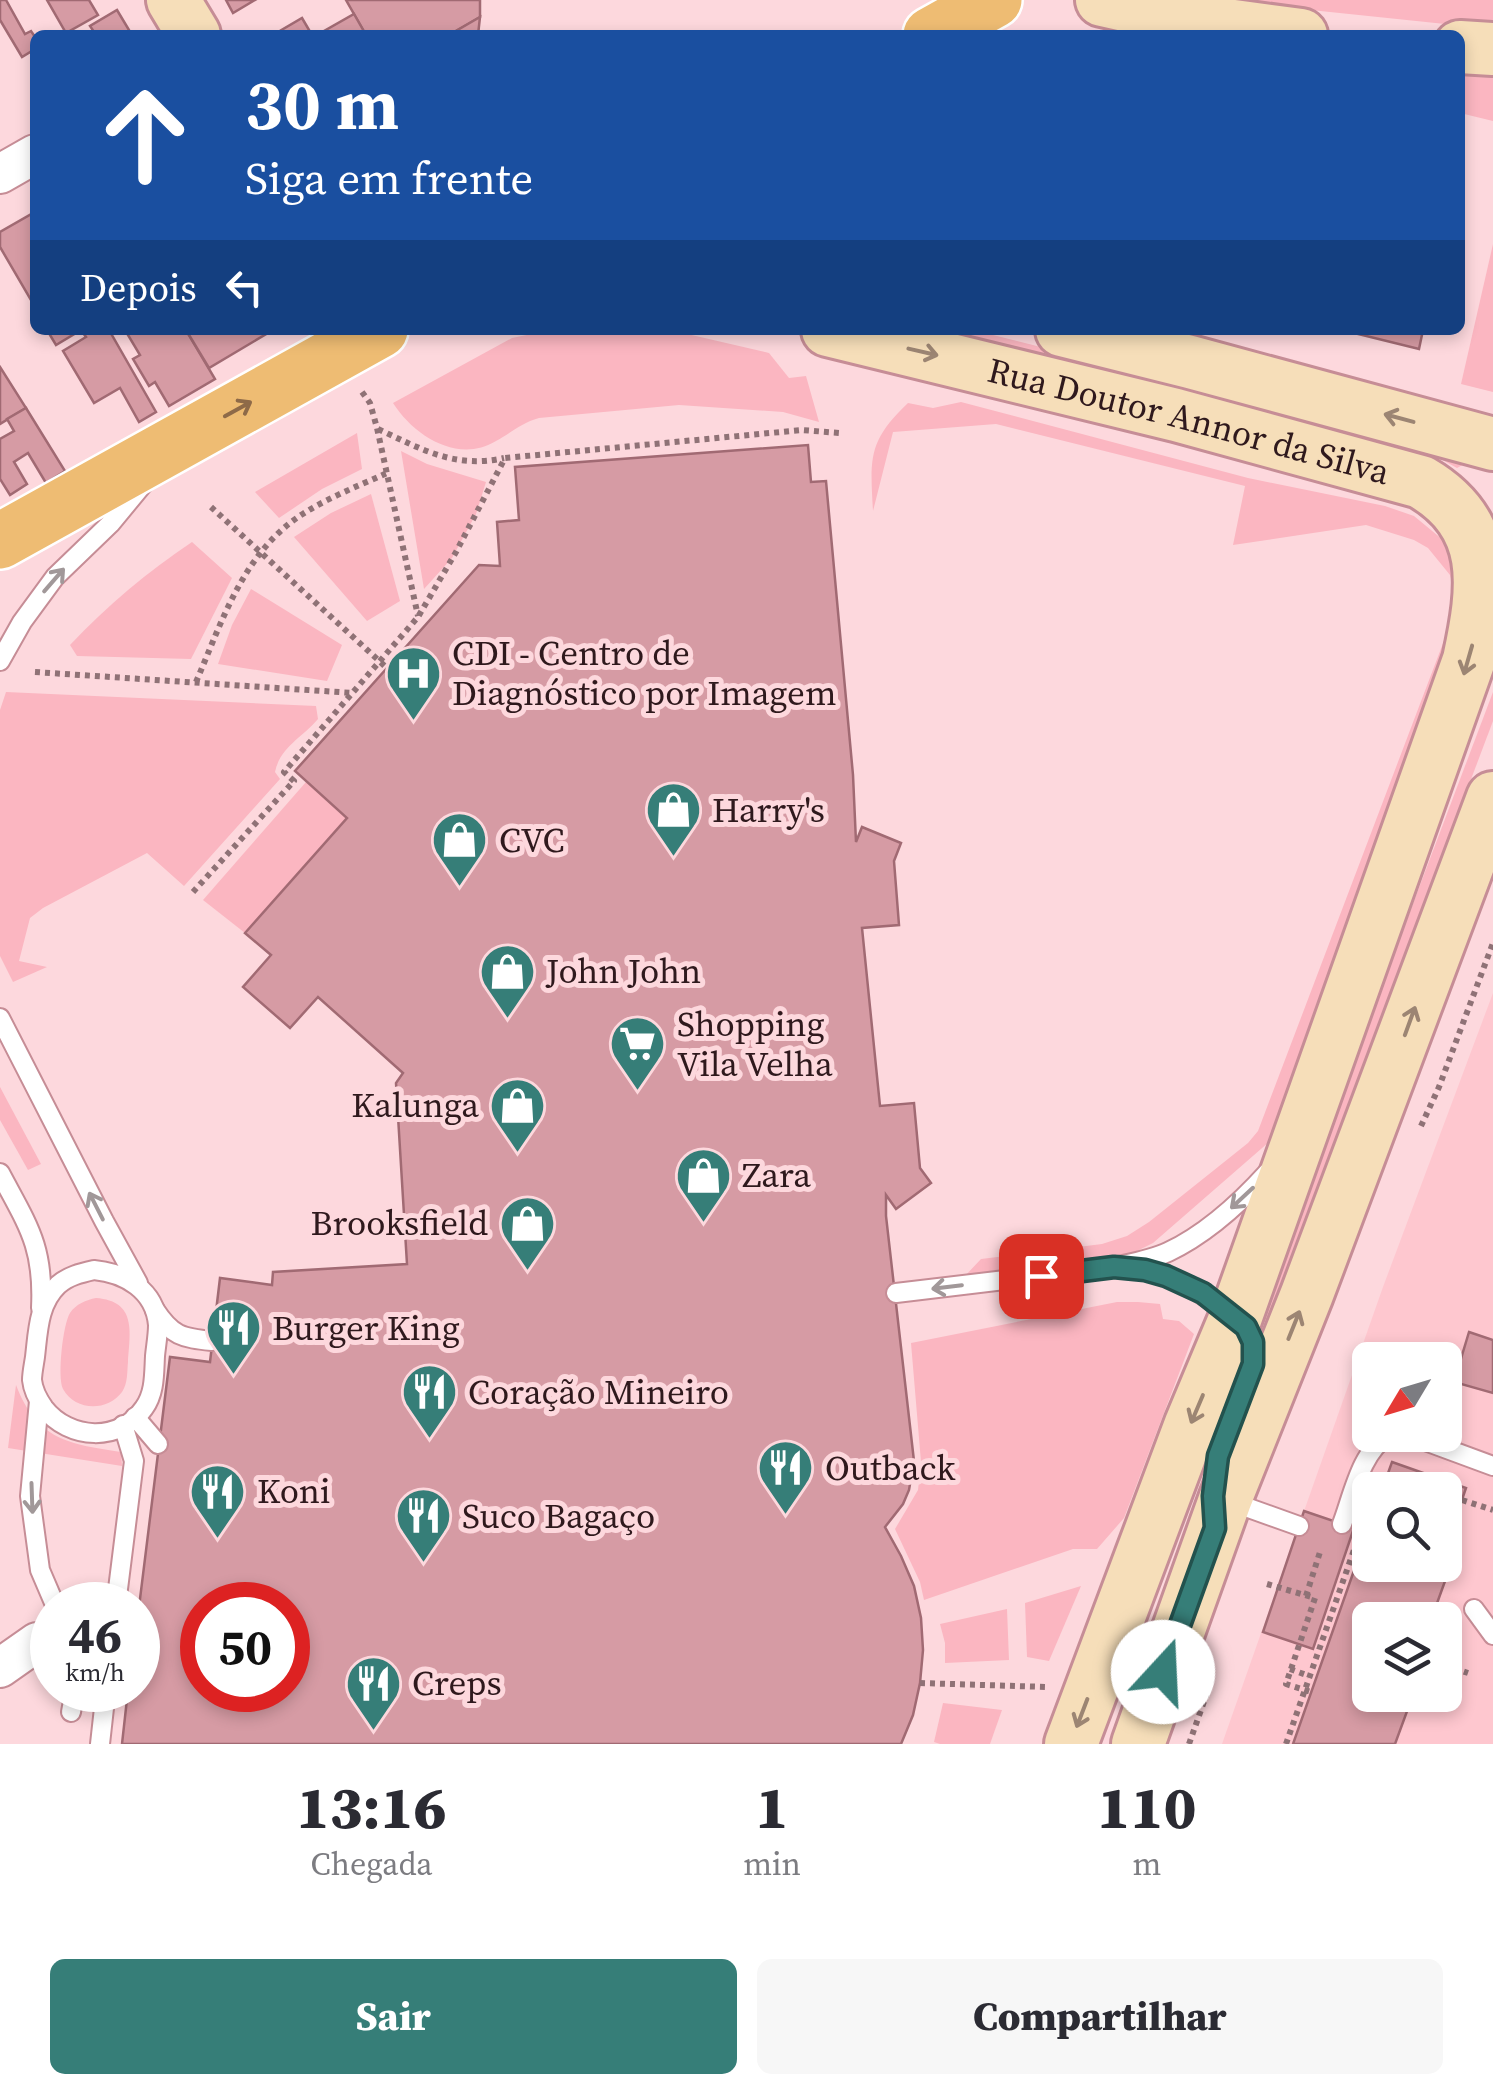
<!DOCTYPE html>
<html lang="pt">
<head>
<meta charset="utf-8">
<style>
	:root { --surface:#fff; --page:#f7f7f7; --text:#2b2b33; --muted:#7c7c81; --accent:#367e78 }
	body { margin:0; font-family:"Source Serif 4",serif; background:var(--page); color:var(--text); height:100vh; display:flex; flex-direction:column; font-size:38px; white-space:nowrap }
	* { box-sizing:border-box; margin:0 }
	p { font-size:32px; color:var(--muted) }
	.icon { flex:none; width:55px; height:55px; fill:none; stroke:currentColor; stroke-width:2; stroke-linecap:round; stroke-linejoin:round }
	.map { position:relative; height:1744px; overflow:hidden }
	.side { display:flex; flex-direction:column; background:var(--surface); flex:1 }
	.side>* { flex:none }
	.banner { position:absolute; left:30px; top:30px; width:1435px; height:305px; border-radius:15px; box-shadow:0 5px 15px #0003; background:#1a4fa0; color:#fff; overflow:hidden }
	.needle { width:65px; rotate:232deg }
	.controls { position:absolute; left:1352px; top:1342px; display:grid; gap:20px }
	.controls a { display:grid; place-items:center; width:110px; height:110px; border-radius:15px; background:var(--surface); box-shadow:0 5px 15px #0003; font-size:50px }
	.speed { position:absolute; left:30px; top:1582px; display:flex; gap:20px; font-size:50px; font-weight:700; text-align:center }
	.speed>* { display:grid; place-content:center; width:130px; height:130px; border-radius:50%; background:var(--surface); box-shadow:0 5px 15px #0003; line-height:1 }
	.speed small { font-size:25px; font-weight:400 }
	.speed .limit { border:15px solid #d22; background:#fff; color:#111 }
	.pin { position:absolute; display:grid; place-items:center; width:85px; height:85px; color:#fff; margin:-42px; border-radius:20px; box-shadow:0 5px 15px #0006 }
	.me { position:absolute; width:110px; margin:-55px; rotate:20deg; stroke-linejoin:round; filter:drop-shadow(0 0 8px #0008) }
	.turn { display:flex; align-items:center; gap:35px; height:210px; padding:0 50px; font-size:45px }
	.turn .icon { width:130px; height:130px; stroke-width:2.5 }
	.turn b { display:block; font-size:70px; line-height:85px }
	.then { display:flex; align-items:center; height:95px; padding:0 50px; background:#0003; gap:20px; font-size:38px }
	.eta { display:flex; justify-content:space-evenly; align-items:center; height:170px; text-align:center }
	.eta b { font-size:60px; font-weight:800; line-height:70px }
	.button { display:flex; gap:20px; margin-top:auto; padding:20px 50px }
	.button a { flex:1; height:115px; border-radius:15px; background:var(--accent); color:#fff; font-size:40px; font-weight:800; line-height:115px; text-align:center }
	.button a+a { background:var(--page); color:var(--text) }
	.map>svg:first-child { display:block }
	.built { fill:#fec7cf; fill-rule:evenodd }
	.green { fill:#fbb6c1 }
	.building { fill:#d69ba4; stroke:#a16a73; stroke-width:2.5; fill-rule:evenodd }
	.lines { fill:none; stroke-linecap:round; stroke-linejoin:round }
	.lane-casing { stroke:#c68d96; stroke-width:22 }
	.street-casing { stroke:#c68d96; stroke-width:42 }
	.secondary-casing { stroke:#c68d96; stroke-width:58 }
	.primary-casing { stroke:#fff; stroke-width:60 }
	.path { stroke:#8f7276; stroke-width:6; stroke-dasharray:5 5; stroke-linecap:butt }
	.lane { stroke:#fff; stroke-width:18 }
	.street { stroke:#fff; stroke-width:38 }
	.secondary { stroke:#f6deb9; stroke-width:52 }
	.primary { stroke:#eebc73; stroke-width:55 }
	.oneway { stroke:#9c8573 }
	.oneway2 { stroke:#8e6a48 }
	.oneway3 { stroke:#a19899 }
	.route-casing { stroke:#23524e; stroke-width:25 }
	.route { stroke:#367e78; stroke-width:18 }
	.labels { text-anchor:middle; stroke-width:10; stroke-linejoin:round; paint-order:stroke }
	.street-label { font-size:35px; fill:#2f191d; stroke:#fdd8dd }
	.poi-label { font-size:35px; fill:#2f191d; stroke:#fdd8dd; text-anchor:start }
</style>
</head>
<body>
<div class="map">
<svg width="1493" height="1744" viewBox="0 0 1493 1744">
	<rect width="100%" height="100%" fill="#fdd8dd"/>
	<path class="built" d="M 1493,993 L 1493,1744 L 1222,1744 L 1383,1287 ZM 1370,1360 L 1445,1360 L 1445,1435 L 1370,1435 ZM 1370,1490 L 1445,1490 L 1445,1565 L 1370,1565 ZM 1370,1620 L 1445,1620 L 1445,1695 L 1370,1695 Z"/>
	<g class="green">
		<polygon points="1214,0 1493,0 1493,29"/>
		<polygon points="1460,70 1493,72 1493,121 1460,113"/>
		<polygon points="1493,244 1493,392 1461,384"/>
		<path d="M 551,330 L 670,330 L 769,353 L 789,378 L 806,376 L 819,422 L 783,412 L 679,405 L 539,418 C 521,423 511,433 496,441 C 458,464 414,436 393,403 L 512,338 Z"/>
		<polygon points="925,330 973,330 1477,457 1457,468 1439,458"/>
		<path d="M 961,402 L 1248,478 L 1385,506 L 1414,516 L 1454,549 L 1468,591 L 1277,1130 L 1269,1142 L 1153,1243 L 1131,1254 L 965,1276 L 981,1259 L 1102,1244 L 1127,1236 L 1149,1222 L 1248,1143 L 1258,1131 L 1453,617 L 1454,590 L 1450,575 L 1428,548 L 1414,540 L 1366,525 L 1233,545 L 1245,486 L 996,424 L 893,432 L 873,511 C 870,458 868,441 908,403 L 933,408 Z"/>
		<polygon points="357,433 362,469 322,489 279,518 255,492"/>
		<polygon points="401,451 427,464 486,482 476,514 452,558 424,589"/>
		<polygon points="371,494 400,601 367,621 294,537 331,513"/>
		<path d="M 192,542 L 232,578 L 191,659 L 77,656 L 70,645 C 108,605 147,572 192,542 Z"/>
		<polygon points="251,589 342,645 327,681 218,664 232,625"/>
		<path d="M 6,692 L 316,706 L 318,719 C 302,738 280,747 275,772 L 280,779 L 184,886 L 147,853 L 43,908 L 30,918 L 19,961 L 47,967 L 13,982 L 0,956 L 0,710 Z"/>
		<polygon points="1493,692 1493,721 1266,1323 1256,1319"/>
		<polygon points="306,782 347,818 245,933 203,900"/>
		<polygon points="0,1087 41,1164 28,1170 0,1120"/>
		<path d="M 96,1298 C 137,1301 130,1332 128,1362 C 127,1372 128,1383 122,1392 C 107,1412 75,1411 63,1389 C 57,1377 63,1324 70,1313 C 76,1304 86,1300 96,1298 Z"/>
		<polygon points="1117,1302 1138,1302 1160,1304 1163,1319 1179,1321 1194,1334 1124,1518 1097,1549 1073,1549 924,1600 920,1582 895,1529 918,1490 921,1462 911,1343"/>
		<path d="M 16,1385 C 37,1440 69,1444 121,1452 L 122,1466 L 8,1448 Z"/>
		<polygon points="1081,1586 1049,1661 1027,1657 1025,1603"/>
		<polygon points="1007,1609 1009,1660 945,1663 945,1643 940,1624"/>
		<polygon points="943,1703 1002,1710 990,1744 940,1744 934,1742"/>
	</g>
	<g class="building">
		<polygon points="0,0 6,0 25,34 31,31 35,37 35,49 22,57 0,20"/>
		<polygon points="47,0 89,0 98,15 66,33"/>
		<polygon points="226,0 255,0 233,13"/>
		<polygon points="346,0 480,0 480,17 449,35 366,35"/>
		<polygon points="117,10 132,35 96,35 90,26"/>
		<polygon points="354,14 366,35 317,35"/>
		<polygon points="480,17 478,35 449,35"/>
		<polygon points="302,18 312,35 273,35"/>
		<polygon points="35,212 35,307 0,247 0,232"/>
		<polygon points="47,330 81,330 56,345"/>
		<polygon points="81,330 109,330 156,412 139,422 120,388 94,403 63,351 86,337"/>
		<polygon points="125,330 186,330 215,379 169,406 155,382 149,386 133,359 140,355"/>
		<polygon points="186,330 273,330 209,368"/>
		<polygon points="1342,330 1423,330 1419,349"/>
		<polygon points="0,367 26,408 0,424"/>
		<polygon points="26,408 65,471 46,483 28,453 14,462 27,484 10,495 0,479 0,439 14,431 7,419"/>
		<path d="M 808,445 L 811,482 L 826,481 L 853,775 L 856,842 L 862,827 L 901,843 L 894,861 L 899,925 L 862,928 L 880,1106 L 914,1103 L 920,1168 L 931,1183 L 896,1209 L 886,1195 L 886,1216 L 914,1461 L 909,1490 L 903,1504 L 885,1527 L 901,1556 L 914,1586 L 921,1618 L 923,1650 L 920,1683 L 913,1715 L 901,1744 L 122,1744 L 128,1690 L 138,1690 L 138,1615 L 170,1357 L 210,1362 L 220,1278 L 272,1285 L 273,1272 L 407,1264 L 396,1083 L 403,1073 L 318,997 L 290,1028 L 243,987 L 271,955 L 245,933 L 347,818 L 295,771 L 479,565 L 500,566 L 497,522 L 519,520 L 515,467 ZM 202,1605 L 288,1605 L 288,1690 L 202,1690 Z"/>
		<polygon points="1469,1332 1493,1340 1493,1393 1454,1382"/>
		<polygon points="1392,1462 1466,1488 1445,1549 1445,1490 1382,1490"/>
		<polygon points="1304,1511 1354,1528 1313,1649 1263,1632"/>
		<polygon points="1370,1525 1370,1565 1439,1565 1439,1567 1445,1566 1449,1570 1431,1620 1423,1620 1421,1618 1420,1620 1370,1620 1370,1695 1413,1695 1395,1744 1293,1744"/>
	</g>
	<g class="lines">
		<defs>
			<g id="lane">
				<polyline points="0,661 22,622 55,577 111,523 144,483"/>
				<polyline points="0,1018 104,1221 138,1283"/>
				<path d="M 0,1173 C 28,1226 44,1246 41,1308"/>
				<path d="M 1129,1268 C 1170,1272 1199,1290 1230,1315"/>
				<path d="M 94,1270 C 125,1273 155,1290 158,1325 C 158,1335 156,1346 155,1356 C 154,1374 155,1393 144,1408 C 120,1443 69,1440 44,1408 C 39,1401 33,1390 32,1380 C 32,1373 34,1364 35,1357 C 38,1332 38,1304 58,1285 C 68,1276 81,1273 94,1270 Z"/>
				<path d="M 896,1293 L 1114,1267 C 1132,1263 1151,1260 1168,1252 C 1206,1234 1240,1203 1268,1172"/>
				<path d="M 155,1310 C 172,1336 182,1338 212,1341"/>
				<polyline points="39,1401 30,1496 40,1570 55,1605"/>
				<polyline points="135,1417 158,1444"/>
				<polyline points="1409,1435 1493,1466"/>
				<polyline points="1229,1501 1299,1526"/>
				<path d="M 1342,1524 C 1353,1495 1361,1451 1389,1435"/>
				<polyline points="116,1605 134,1461 123,1425"/>
				<polyline points="1474,1609 1493,1635"/>
				<polyline points="71,1712 75,1690"/>
				<polyline points="100,1744 106,1690"/>
			</g>
			<g id="street">
				<polyline points="0,174 35,154"/>
				<polyline points="0,1668 37,1642"/>
			</g>
			<g id="secondary">
				<polyline points="173,0 194,35"/>
				<polyline points="1102,0 1196,21 1301,35"/>
				<polyline points="1460,47 1493,49"/>
				<path id="s1" d="M 828,330 L 1176,415 L 1421,482 C 1493,524 1485,586 1469,660 L 1235,1319 L 1191,1424 L 1071,1744"/>
				<polyline points="1062,330 1190,362 1493,444"/>
				<polyline points="1138,1744 1225,1500 1307,1294 1493,798"/>
			</g>
			<g id="primary">
				<polyline points="931,35 994,0"/>
				<polyline points="0,541 380,330"/>
			</g>
		</defs>
		<use href="#lane" class="lane-casing"/>
		<use href="#street" class="street-casing"/>
		<use href="#secondary" class="secondary-casing"/>
		<use href="#primary" class="primary-casing"/>
		<g class="path">
			<polyline points="362,392 370,403 377,428 418,616"/>
			<path d="M 378,429 C 421,449 455,469 504,458"/>
			<polyline points="211,507 388,669"/>
			<polyline points="35,672 353,693"/>
			<path d="M 196,682 C 219,629 238,568 284,528 C 311,504 354,488 387,473"/>
			<polyline points="193,892 294,781 284,772 418,617 456,552 505,458 802,430 839,433"/>
			<polyline points="1421,1126 1439,1087 1493,943"/>
			<polyline points="1462,1500 1493,1510"/>
			<polyline points="1267,1584 1315,1598 1286,1684 1311,1692"/>
			<polyline points="1306,1596 1320,1552"/>
			<polyline points="1445,1665 1468,1673"/>
			<polyline points="1290,1669 1309,1676"/>
			<polyline points="920,1683 1047,1687"/>
			<polyline points="1189,1744 1207,1693"/>
			<polyline points="1286,1744 1355,1547"/>
		</g>
		<use href="#lane" class="lane"/>
		<use href="#street" class="street"/>
		<use href="#secondary" class="secondary"/>
		<use href="#primary" class="primary"/>
	</g>
	<defs><path id="oneway-shaft" d="M-6 0H5M1.5-3L5.5 0L1.5 3" fill="none" stroke-width="1.6" stroke-linecap="round" stroke-linejoin="round" transform="scale(2.5)"/></defs>
	<g class="oneway">
		<use href="#oneway-shaft" transform="translate(923 352) rotate(13)"/>
		<use href="#oneway-shaft" transform="translate(1399 418) rotate(-165)"/>
		<use href="#oneway-shaft" transform="translate(1468 660) rotate(106)"/>
		<use href="#oneway-shaft" transform="translate(1410 1021) rotate(-70)"/>
		<use href="#oneway-shaft" transform="translate(1294 1325) rotate(-68)"/>
		<use href="#oneway-shaft" transform="translate(1197 1409) rotate(113)"/>
		<use href="#oneway-shaft" transform="translate(1082 1713) rotate(111)"/>
	</g>
	<use class="oneway2" href="#oneway-shaft" transform="translate(238 409) rotate(-29)"/>
	<g class="oneway3">
		<use href="#oneway-shaft" transform="translate(54 580) rotate(-49)"/>
		<use href="#oneway-shaft" transform="translate(1242 1198) rotate(137)"/>
		<use href="#oneway-shaft" transform="translate(96 1206) rotate(-117)"/>
		<use href="#oneway-shaft" transform="translate(947 1287) rotate(173)"/>
		<use href="#oneway-shaft" transform="translate(32 1498) rotate(88)"/>
	</g>
	<g class="lines">
		<defs>
			<polyline id="route" points="1041,1276 1114,1267 1145,1270 1166,1276 1203,1293 1246,1327 1253,1342 1253,1364 1218,1456 1213,1496 1215,1528 1163,1672"/>
		</defs>
		<use href="#route" class="route-casing"/>
		<use href="#route" class="route"/>
	</g>
	<defs>
		<symbol id="hospital-pin" viewBox="-11 -11 22 30"><path d="M0 17L-7.5 6A9.5 9.5 0 1 1 7.5 6Z" fill="#367e78" stroke="#fdd8dd"/><path d="M-5-5h3v3.5h4V-5h3V5h-3V1.5h-4V5h-3Z" fill="#fff"/></symbol>
		<symbol id="shop-pin" viewBox="-11 -11 22 30"><path d="M0 17L-7.5 6A9.5 9.5 0 1 1 7.5 6Z" fill="#367e78" stroke="#fdd8dd"/><path d="M-5-2.5h2.3a2.7 3.5 0 0 1 5.4 0H5L5.5 6h-11ZM-1.5-2.5h3a1.5 2.3 0 0 0-3 0Z" fill="#fff"/></symbol>
		<symbol id="supermarket-pin" viewBox="-11 -11 22 30"><path d="M0 17L-7.5 6A9.5 9.5 0 1 1 7.5 6Z" fill="#367e78" stroke="#fdd8dd"/><path d="M-6-5.5h2.5l.6 2H6L4.5 2H-2.5L-4.4-4H-6ZM-1.5 3.2a1.3 1.3 0 1 0 .1 0ZM3 3.2a1.3 1.3 0 1 0 .1 0Z" fill="#fff"/></symbol>
		<symbol id="restaurant-pin" viewBox="-11 -11 22 30"><path d="M0 17L-7.5 6A9.5 9.5 0 1 1 7.5 6Z" fill="#367e78" stroke="#fdd8dd"/><path d="M-5-6h1v4h1v-4h1v4h1v-4h1v5L-1.5 .5V6h-2V.5L-5-1ZM5-6V6H3V1.5H1.5Q1.5-4 5-6Z" fill="#fff"/></symbol>
	</defs>
	<g fill-rule="evenodd">
		<use href="#hospital-pin" x="382" y="642" width="63" height="86"/>
		<use href="#shop-pin" x="642" y="778" width="63" height="86"/>
		<use href="#shop-pin" x="428" y="808" width="63" height="86"/>
		<use href="#shop-pin" x="476" y="940" width="63" height="86"/>
		<use href="#supermarket-pin" x="606" y="1012" width="63" height="86"/>
		<use href="#shop-pin" x="486" y="1074" width="63" height="86"/>
		<use href="#shop-pin" x="672" y="1144" width="63" height="86"/>
		<use href="#shop-pin" x="496" y="1192" width="63" height="86"/>
		<use href="#restaurant-pin" x="202" y="1296" width="63" height="86"/>
		<use href="#restaurant-pin" x="398" y="1360" width="63" height="86"/>
		<use href="#restaurant-pin" x="754" y="1436" width="63" height="86"/>
		<use href="#restaurant-pin" x="186" y="1460" width="63" height="86"/>
		<use href="#restaurant-pin" x="392" y="1484" width="63" height="86"/>
		<use href="#restaurant-pin" x="342" y="1652" width="63" height="86"/>
	</g>
	<g class="labels">
		<g class="street-label">
			<text dy="12" stroke="none"><textPath href="#s1" startOffset="372">Rua Doutor Annor da Silva</textPath></text>
		</g>
		<g class="poi-label">
			<text x="452" y="665">CDI - Centro de<tspan x="452" dy="40">Diagnóstico por Imagem</tspan></text>
			<text x="712" y="822">Harry's</text>
			<text x="499" y="852">CVC</text>
			<text x="546" y="983">John John</text>
			<text x="677" y="1036">Shopping<tspan x="677" dy="40">Vila Velha</tspan></text>
			<text x="479" y="1117" text-anchor="end">Kalunga</text>
			<text x="742" y="1187">Zara</text>
			<text x="488" y="1235" text-anchor="end">Brooksfield</text>
			<text x="272" y="1340">Burger King</text>
			<text x="468" y="1404">Coração Mineiro</text>
			<text x="825" y="1480">Outback</text>
			<text x="257" y="1503">Koni</text>
			<text x="462" y="1528">Suco Bagaço</text>
			<text x="412" y="1695">Creps</text>
		</g>
	</g>
</svg>
<div class="controls">
<a><svg class="needle" viewBox="-14 -14 28 28"><path d="M0-13l5 13h-10z" fill="#e53935"/><path d="M0 13l5-13h-10z" fill="#7c7c81"/></svg></a>
<a><svg class="icon" aria-label="search" viewBox="0 0 24 24"><circle cx="10" cy="10" r="6"/><path d="M15 15l6 6"/></svg></a>
<a><svg class="icon" aria-label="layers" viewBox="0 0 24 24"><path d="M12 4l9 5-9 5-9-5zM3 14l9 5 9-5"/></svg></a>
</div>
<div class="speed"><div>46<small>km/h</small></div><div class="limit">50</div></div>
<div class="pin" style="left:1041px;top:1276px;background:#d93025"><svg class="icon" aria-label="arrive" viewBox="0 0 24 24"><path d="M6 21V4h12l-3 4 3 4H6"/></svg></div>
<svg class="me" style="left:1163px;top:1672px" viewBox="-20 -20 40 40"><circle r="19" fill="#fff"/><path d="M0-13L10 11 0 6-10 11z" fill="#367e78"/></svg>
<div class="banner">
<div class="turn"><svg class="icon" aria-label="ahead" viewBox="0 0 24 24"><path d="M12 20V5M6 11l6-6 6 6"/></svg><div><b>30 m</b>Siga em frente</div></div>
<div class="then">Depois<svg class="icon" aria-label="left" viewBox="0 0 24 24"><path d="M17 20v-9H6M10 6l-5 5 5 5"/></svg></div>
</div>
</div>
<section class="side">
<div class="eta">
<div><b>13:16</b><p>Chegada</p></div>
<div><b>1</b><p>min</p></div>
<div><b>110</b><p>m</p></div>
</div>
<div class="button"><a>Sair</a><a>Compartilhar</a></div>
</section>
</body>
</html>
